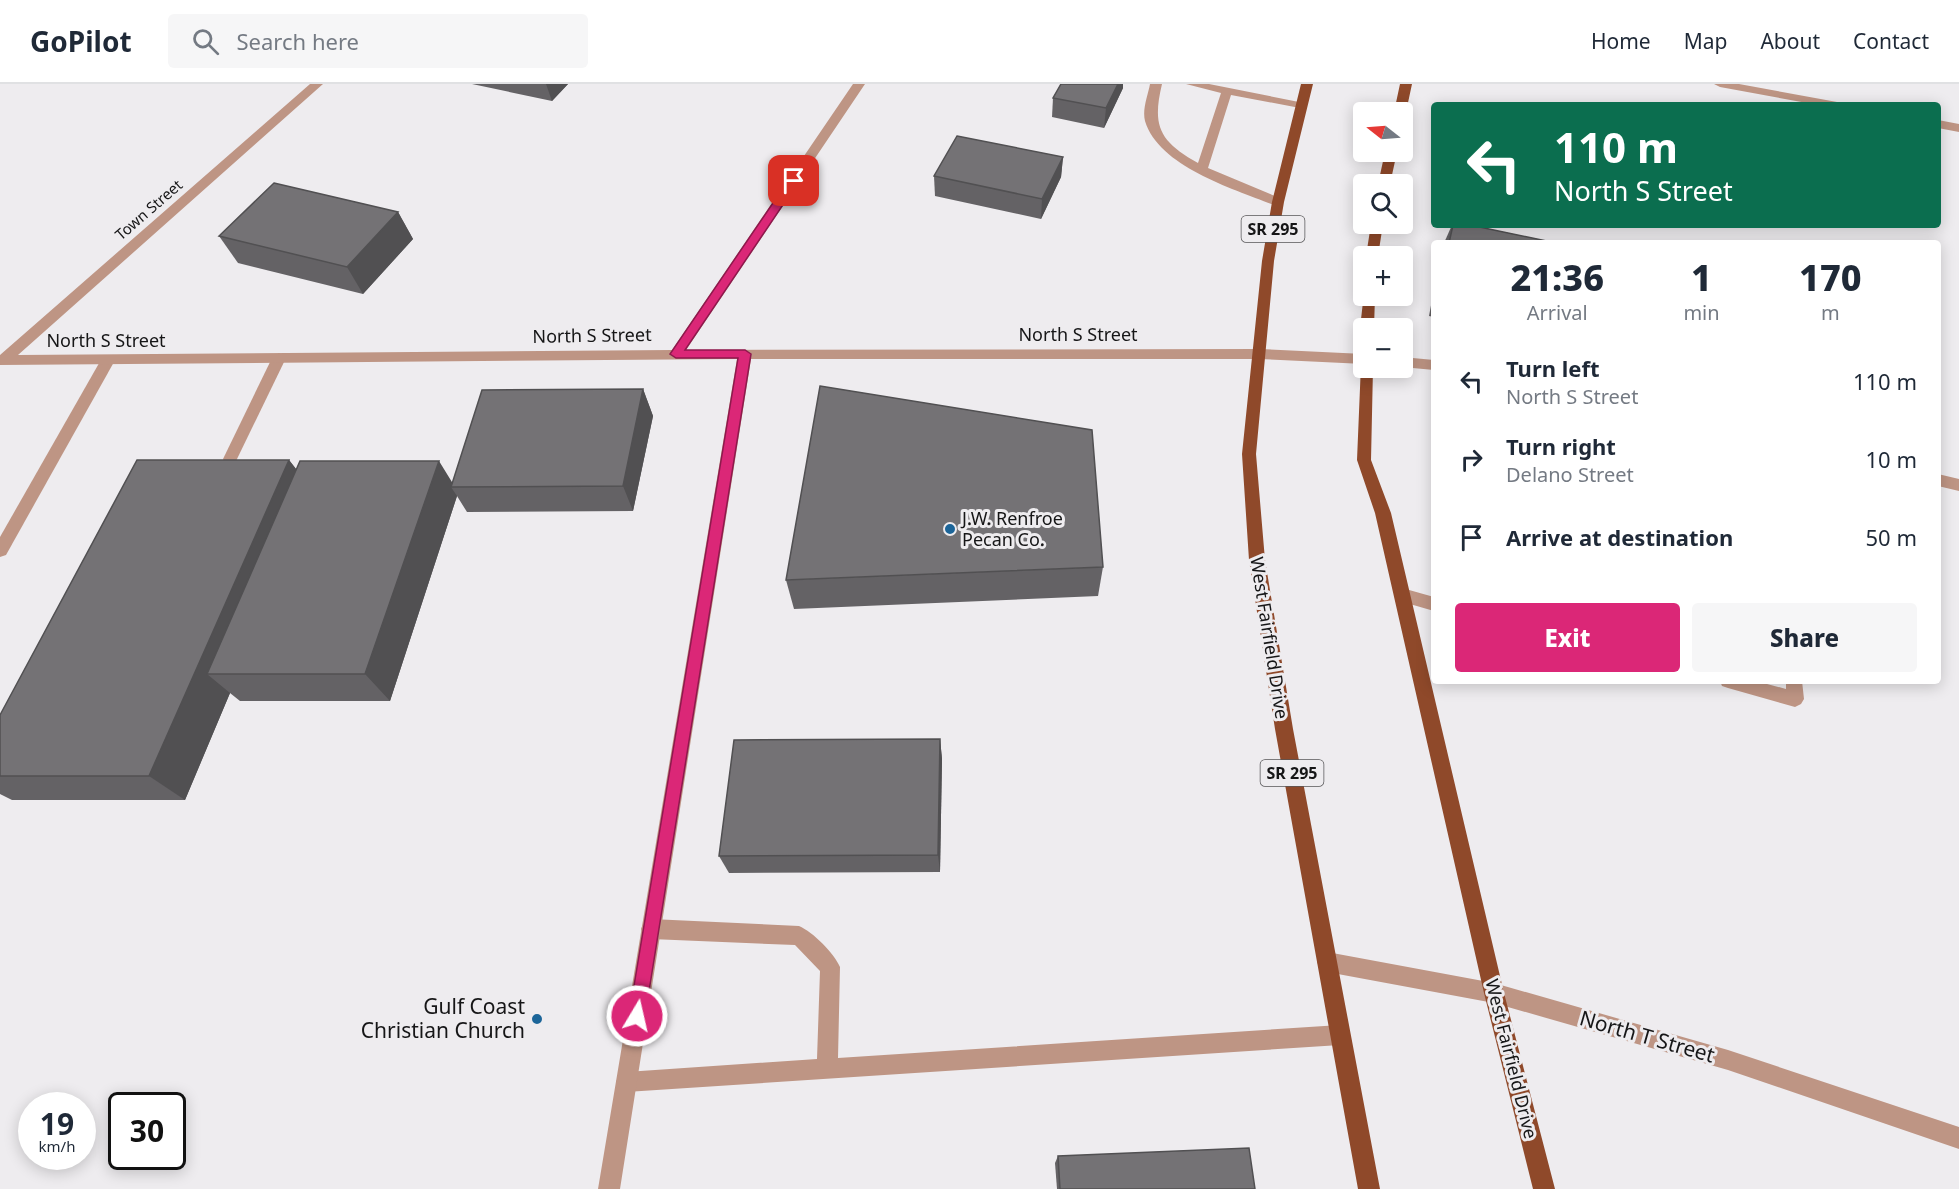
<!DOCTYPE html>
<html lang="en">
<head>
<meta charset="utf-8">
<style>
	:root { --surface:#fff; --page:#f6f6f7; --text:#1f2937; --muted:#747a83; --line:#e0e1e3; --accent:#db2777 }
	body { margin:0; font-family:"Noto Sans",sans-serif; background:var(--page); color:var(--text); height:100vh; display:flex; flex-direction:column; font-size:22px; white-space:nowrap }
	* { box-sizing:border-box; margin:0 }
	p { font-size:20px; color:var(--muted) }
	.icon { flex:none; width:33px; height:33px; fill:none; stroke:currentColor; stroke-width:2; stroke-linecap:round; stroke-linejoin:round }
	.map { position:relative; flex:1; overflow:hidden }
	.drawer { position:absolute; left:1431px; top:156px; width:510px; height:444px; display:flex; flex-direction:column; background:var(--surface); border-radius:6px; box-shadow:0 3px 15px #0003 }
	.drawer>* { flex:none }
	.top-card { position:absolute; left:1431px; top:18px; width:510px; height:126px; border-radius:6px; box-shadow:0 3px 15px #0003; background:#0b6e4f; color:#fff; overflow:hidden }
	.needle { width:39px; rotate:287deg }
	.fabs { position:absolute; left:1353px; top:18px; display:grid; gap:12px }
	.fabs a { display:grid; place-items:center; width:60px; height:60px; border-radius:6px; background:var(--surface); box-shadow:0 3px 15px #0003; font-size:30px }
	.speed { position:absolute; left:18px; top:1008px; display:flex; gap:12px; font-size:30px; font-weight:700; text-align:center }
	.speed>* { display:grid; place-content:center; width:78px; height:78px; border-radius:50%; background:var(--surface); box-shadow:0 3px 15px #0003; line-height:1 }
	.speed small { font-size:15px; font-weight:400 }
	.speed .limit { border:3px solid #111; border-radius:9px; background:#fff; color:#111 }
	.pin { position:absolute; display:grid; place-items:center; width:51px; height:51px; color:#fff; margin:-26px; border-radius:12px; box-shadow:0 3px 9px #0006 }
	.me { position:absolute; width:66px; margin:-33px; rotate:9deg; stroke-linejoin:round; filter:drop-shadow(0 0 4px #0008) }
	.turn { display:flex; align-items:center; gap:21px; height:126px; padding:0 24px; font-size:27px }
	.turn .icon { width:78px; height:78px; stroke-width:2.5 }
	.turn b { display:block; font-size:42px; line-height:51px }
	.eta { display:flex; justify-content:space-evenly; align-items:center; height:102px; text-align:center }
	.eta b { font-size:36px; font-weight:800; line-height:42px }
	.cta { display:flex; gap:12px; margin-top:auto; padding:12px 24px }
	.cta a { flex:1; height:69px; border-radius:6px; background:var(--accent); color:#fff; font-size:24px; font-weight:800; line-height:69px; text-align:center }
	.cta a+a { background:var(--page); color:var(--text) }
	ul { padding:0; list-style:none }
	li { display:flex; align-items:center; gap:18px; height:78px; padding:0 24px }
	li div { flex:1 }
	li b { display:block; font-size:22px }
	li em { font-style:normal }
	header { display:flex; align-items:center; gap:36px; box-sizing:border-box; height:84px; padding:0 30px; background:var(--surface); border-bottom:2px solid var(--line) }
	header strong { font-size:28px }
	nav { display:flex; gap:33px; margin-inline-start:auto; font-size:21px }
	.search { width:420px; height:54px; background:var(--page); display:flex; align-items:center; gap:15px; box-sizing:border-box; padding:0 21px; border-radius:6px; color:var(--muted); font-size:22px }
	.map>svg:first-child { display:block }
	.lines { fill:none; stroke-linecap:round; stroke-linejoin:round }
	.service { fill:#be9584; fill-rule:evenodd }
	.minor { fill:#be9584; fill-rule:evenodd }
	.tertiary { fill:#be9584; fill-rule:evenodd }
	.primary { fill:#8f492a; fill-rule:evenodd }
	.wall { fill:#646265 }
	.shaded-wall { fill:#515052 }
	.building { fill:#747275; stroke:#515052; stroke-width:1.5 }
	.route { fill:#db2777; stroke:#8e194d; stroke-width:1.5 }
	.poi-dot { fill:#1c6599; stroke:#eeecef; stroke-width:2 }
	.labels { text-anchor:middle; stroke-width:6; stroke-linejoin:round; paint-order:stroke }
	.far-street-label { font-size:15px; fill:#161617; stroke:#eeecef }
	.shield { fill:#eeecef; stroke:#575658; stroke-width:1.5 }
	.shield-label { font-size:16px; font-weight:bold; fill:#161617 }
	.street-label { font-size:18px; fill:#161617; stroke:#eeecef }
	.poi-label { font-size:18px; fill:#161617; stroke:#eeecef; text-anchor:start }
	.near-poi-label { font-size:21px; fill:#161617; stroke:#eeecef; text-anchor:end }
	.near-street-label { font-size:21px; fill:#161617; stroke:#eeecef }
</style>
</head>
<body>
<header>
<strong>GoPilot</strong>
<div class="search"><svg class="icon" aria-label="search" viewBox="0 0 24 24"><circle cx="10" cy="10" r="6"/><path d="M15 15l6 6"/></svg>Search here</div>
<nav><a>Home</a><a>Map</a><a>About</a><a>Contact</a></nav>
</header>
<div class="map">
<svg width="1959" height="1105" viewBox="0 0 1959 1105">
	<rect width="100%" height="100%" fill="#eeecef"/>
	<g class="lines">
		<g class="service">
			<path d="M 1150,0 L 1162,0 C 1152,42 1159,57 1198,79 L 1221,9 L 1186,0 L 1209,0 L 1304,19 L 1304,23 L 1300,24 L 1231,11 L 1208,84 L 1282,115 L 1282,121 L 1274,121 C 1234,105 1159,83 1145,37 C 1142,25 1148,11 1150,0 Z"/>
			<polygon points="279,269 286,274 237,375 235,379 225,379 223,375 272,274"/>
			<polygon points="107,273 114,278 6,471 0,473 0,453 102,274"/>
			<polygon points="1402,504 1434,513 1434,527 1396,516 1394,511 1396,506"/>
			<polygon points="1720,597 1756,597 1786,605 1786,597 1802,597 1804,615 1801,620 1795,623 1728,604 1722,602"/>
			<path d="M 651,835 L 799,842 C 813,848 834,869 840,883 L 838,974 L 1340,941 L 1347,944 L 1350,951 L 1347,958 L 1340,961 L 626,1008 L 619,1005 L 616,998 L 619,991 L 626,988 L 817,975 L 820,887 L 795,861 L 651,855 L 644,852 L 641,845 L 644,838 Z"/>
		</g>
		<g class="minor">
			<polygon points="310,0 323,0 18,271 672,266 853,0 865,0 686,266 1260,265 1364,270 1364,280 1260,275 751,275 620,1105 598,1105 737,275 0,281 0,271"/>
			<polygon points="1714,0 1739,0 1837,18 1843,21 1818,21 1720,3"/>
			<polygon points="1938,36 1959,40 1959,48 1938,44"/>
			<polygon points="1402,273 1434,276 1434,286 1402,283"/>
			<polygon points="1938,390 1959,395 1959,407 1938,402"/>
		</g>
		<polygon class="tertiary" points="1327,868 1494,899 1728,966 1959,1043 1959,1065 1728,986 1494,919 1327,888 1320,885 1317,878 1320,871"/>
		<g class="primary">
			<polygon points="1301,0 1313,0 1284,118 1274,177 1256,370 1265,476 1293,645 1380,1105 1358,1105 1275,645 1249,476 1242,370 1262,177 1272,118"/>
			<polygon points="1400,0 1412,0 1406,28 1402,31 1402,28 1394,28"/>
			<polygon points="1385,68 1397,68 1390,100 1378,100"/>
			<polygon points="1371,140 1383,140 1378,172 1366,172"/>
			<polygon points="1364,209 1364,212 1375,212 1374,244 1364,244 1364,248 1360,244"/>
			<polygon points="1361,280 1364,280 1364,284 1373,284 1371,376 1391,429 1504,909 1555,1105 1533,1105 1484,909 1375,429 1357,376"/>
		</g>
	</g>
	<g class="wall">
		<polygon points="472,0 568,0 552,17"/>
		<polygon points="1061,0 1123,0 1123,4 1104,44 1052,33 1053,14"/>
		<polygon points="1063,73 1061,93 1041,135 935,112 934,92"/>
		<polygon points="398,128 413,155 363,210 238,179 219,152"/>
		<polygon points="1452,141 1470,141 1556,159 1444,159"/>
		<polygon points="1434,205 1434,233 1429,232"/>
		<polygon points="643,305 653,332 633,427 467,428 457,412 390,617 240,617 230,609 185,716 12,716 0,710 0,631 289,376 296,385 452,399"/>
		<polygon points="1103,483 1098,512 794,525 786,496"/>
		<polygon points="940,655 942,675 940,788 729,789 719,772"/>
		<polygon points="1058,1072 1255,1105 1057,1105 1055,1079"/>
	</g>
	<g class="shaded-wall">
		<polygon points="546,0 568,0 552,17"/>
		<polygon points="1118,0 1123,0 1123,4 1104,44 1106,24"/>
		<polygon points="1063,73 1061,93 1041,135 1042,115"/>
		<polygon points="398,128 413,155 363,210 347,183"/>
		<polygon points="643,305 653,332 633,427 623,402"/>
		<polygon points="289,376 314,408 207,590 230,609 185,716 149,692"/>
		<polygon points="439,377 455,403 451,403 457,412 390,617 365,590"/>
		<polygon points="940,655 942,675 940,788 938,771"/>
	</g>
	<g class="building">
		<polygon points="1061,0 1118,0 1106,24 1053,14"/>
		<polygon points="957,52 1063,73 1042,115 934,92"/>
		<polygon points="274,99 398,128 347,183 219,152"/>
		<polygon points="1453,141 1470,141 1556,159 1449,159"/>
		<polygon points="820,302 1092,346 1103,483 786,496"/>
		<polygon points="643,305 623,402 451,403 482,306"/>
		<polygon points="137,376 289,376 149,692 0,692 0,631"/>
		<polygon points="300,377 439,377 365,590 207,590"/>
		<polygon points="940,655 938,771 719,772 734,656"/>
		<polygon points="1249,1064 1255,1105 1060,1105 1058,1072"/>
	</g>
	<polygon class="route" points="790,94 799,97 685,266 745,266 751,270 645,932 643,938 637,941 631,938 629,932 738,274 676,274 670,270"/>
	<g class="poi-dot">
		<circle cx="950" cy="445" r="6"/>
		<circle cx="537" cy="935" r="6"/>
	</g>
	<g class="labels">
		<g class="far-street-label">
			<text transform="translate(149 126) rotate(-41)" y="5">Town Street</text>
		</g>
		<g class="shield">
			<rect x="1241.5" y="132" width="63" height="26" rx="4.5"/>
			<rect x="1260.5" y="676" width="63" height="26" rx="4.5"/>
		</g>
		<g class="shield-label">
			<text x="1273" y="151">SR 295</text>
			<text x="1292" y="695">SR 295</text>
		</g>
		<g class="street-label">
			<text x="1078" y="257">North S Street</text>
			<text transform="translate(592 252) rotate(-1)" y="6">North S Street</text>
			<text x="106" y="263">North S Street</text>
			<text transform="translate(1269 554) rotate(81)" y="6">West Fairfield Drive</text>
			<text transform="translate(1511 975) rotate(76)" y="6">West Fairfield Drive</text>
		</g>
		<g class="poi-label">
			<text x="962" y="441">J.W. Renfroe<tspan x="962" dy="21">Pecan Co.</tspan></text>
		</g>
		<g class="near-poi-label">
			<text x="525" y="930">Gulf Coast<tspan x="525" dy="24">Christian Church</tspan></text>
		</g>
		<g class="near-street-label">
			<text transform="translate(1647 953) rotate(16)" y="7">North T Street</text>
		</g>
	</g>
</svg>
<div class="fabs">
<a><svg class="needle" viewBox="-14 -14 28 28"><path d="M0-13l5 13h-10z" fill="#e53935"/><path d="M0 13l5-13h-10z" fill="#747a83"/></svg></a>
<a><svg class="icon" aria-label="search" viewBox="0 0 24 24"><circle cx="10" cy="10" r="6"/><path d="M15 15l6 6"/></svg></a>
<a>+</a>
<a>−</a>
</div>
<div class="speed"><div>19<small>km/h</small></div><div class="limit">30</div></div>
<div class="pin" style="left:794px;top:97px;background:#d93025"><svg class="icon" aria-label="arrive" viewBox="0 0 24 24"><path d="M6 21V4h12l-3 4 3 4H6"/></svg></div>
<svg class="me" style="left:637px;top:932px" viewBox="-20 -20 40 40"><circle r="17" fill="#db2777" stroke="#fff" stroke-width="3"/><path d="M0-11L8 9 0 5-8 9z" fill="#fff"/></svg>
<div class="top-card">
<div class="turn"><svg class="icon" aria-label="left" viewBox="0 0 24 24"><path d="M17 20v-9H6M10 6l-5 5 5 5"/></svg><div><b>110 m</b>North S Street</div></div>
</div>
<section class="drawer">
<div class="eta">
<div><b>21:36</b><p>Arrival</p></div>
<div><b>1</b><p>min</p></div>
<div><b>170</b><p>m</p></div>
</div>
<ul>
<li><svg class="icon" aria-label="left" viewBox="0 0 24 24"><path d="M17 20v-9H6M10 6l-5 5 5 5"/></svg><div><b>Turn left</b><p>North S Street</p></div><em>110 m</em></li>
<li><svg class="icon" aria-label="right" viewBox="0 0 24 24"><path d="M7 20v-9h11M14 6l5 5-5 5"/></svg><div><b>Turn right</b><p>Delano Street</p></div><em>10 m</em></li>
<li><svg class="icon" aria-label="arrive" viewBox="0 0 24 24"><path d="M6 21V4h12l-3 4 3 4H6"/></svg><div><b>Arrive at destination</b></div><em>50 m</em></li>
</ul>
<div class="cta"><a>Exit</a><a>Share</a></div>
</section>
</div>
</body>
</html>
